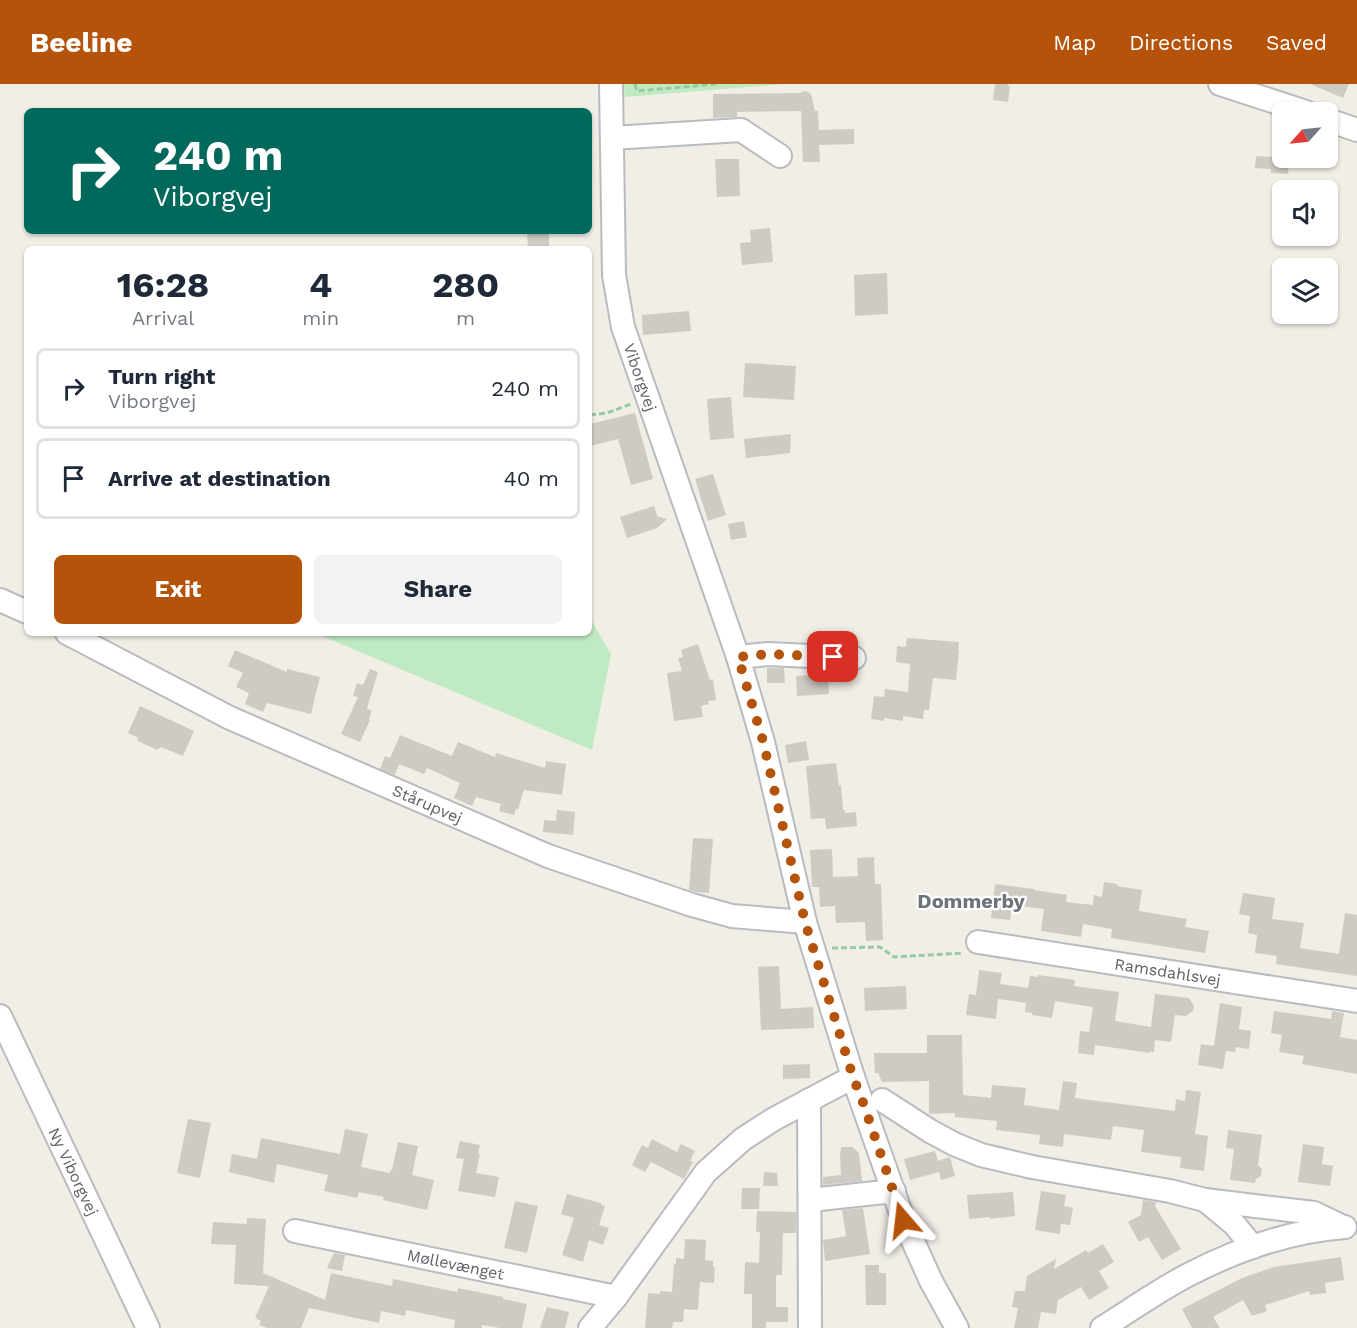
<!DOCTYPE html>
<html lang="en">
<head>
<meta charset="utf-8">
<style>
	:root { --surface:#fff; --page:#f2f2f3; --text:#1f2937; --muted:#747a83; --line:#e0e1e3; --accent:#b45309 }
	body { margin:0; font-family:"Work Sans",sans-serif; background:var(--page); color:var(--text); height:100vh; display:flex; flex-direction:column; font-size:22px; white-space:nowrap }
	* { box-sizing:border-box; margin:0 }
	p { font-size:20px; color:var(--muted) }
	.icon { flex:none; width:33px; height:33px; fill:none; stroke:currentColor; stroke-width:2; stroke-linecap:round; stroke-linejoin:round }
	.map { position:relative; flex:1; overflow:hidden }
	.panel { position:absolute; left:24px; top:162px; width:568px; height:390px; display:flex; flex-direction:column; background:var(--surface); border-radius:9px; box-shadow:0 2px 4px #0004 }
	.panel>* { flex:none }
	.hud { position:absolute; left:24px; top:24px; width:568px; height:126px; border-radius:9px; box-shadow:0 2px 4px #0004; background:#00695c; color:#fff; overflow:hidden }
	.needle { width:39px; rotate:243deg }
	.buttons { position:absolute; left:1272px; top:18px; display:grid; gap:12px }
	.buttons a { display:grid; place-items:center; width:66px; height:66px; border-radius:9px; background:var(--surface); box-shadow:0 2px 4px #0004; font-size:30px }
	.pin { position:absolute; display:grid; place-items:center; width:51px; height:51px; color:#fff; margin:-26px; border-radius:12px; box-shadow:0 3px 9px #0006 }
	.me { position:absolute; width:66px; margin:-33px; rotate:343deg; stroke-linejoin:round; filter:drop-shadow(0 0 4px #0008) }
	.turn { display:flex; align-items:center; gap:21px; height:126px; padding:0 30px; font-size:27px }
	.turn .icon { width:78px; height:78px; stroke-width:2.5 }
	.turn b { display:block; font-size:42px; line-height:51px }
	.eta { display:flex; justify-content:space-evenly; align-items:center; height:102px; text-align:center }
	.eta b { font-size:36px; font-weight:700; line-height:42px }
	.primary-button { display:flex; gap:12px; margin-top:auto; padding:12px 30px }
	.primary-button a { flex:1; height:69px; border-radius:9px; background:var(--accent); color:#fff; font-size:24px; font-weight:700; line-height:69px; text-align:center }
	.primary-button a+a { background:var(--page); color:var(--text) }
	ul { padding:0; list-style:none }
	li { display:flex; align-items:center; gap:18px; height:81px; margin:0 12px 9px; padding:0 18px; border:3px solid var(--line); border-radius:9px }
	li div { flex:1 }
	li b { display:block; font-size:22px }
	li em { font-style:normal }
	header { display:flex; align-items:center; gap:36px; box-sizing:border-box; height:84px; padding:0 30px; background:var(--accent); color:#fff }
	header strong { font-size:28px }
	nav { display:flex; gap:33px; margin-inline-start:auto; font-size:21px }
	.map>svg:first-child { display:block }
	.green { fill:#c0eac1 }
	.building { fill:#cecbc4 }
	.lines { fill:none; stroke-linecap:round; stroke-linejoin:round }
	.minor-casing { stroke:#b8bbc0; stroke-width:26 }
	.path { stroke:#97c9a6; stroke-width:3; stroke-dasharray:6 3; stroke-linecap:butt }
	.minor { stroke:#fff; stroke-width:22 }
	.route { stroke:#b45309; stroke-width:10; stroke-dasharray:0 18 }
	.labels { text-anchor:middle; stroke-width:4.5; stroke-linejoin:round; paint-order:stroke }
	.street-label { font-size:16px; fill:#5d6167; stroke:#fff }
	.quarter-label { font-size:20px; font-weight:bold; fill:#6e7379; stroke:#fff }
</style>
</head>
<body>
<header>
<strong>Beeline</strong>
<nav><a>Map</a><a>Directions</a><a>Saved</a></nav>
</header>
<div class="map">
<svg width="1357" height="1244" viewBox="0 0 1357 1244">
	<rect width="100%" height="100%" fill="#f1eee6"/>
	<g class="green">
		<polygon points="624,0 784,0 625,13"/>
		<polygon points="590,534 611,570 592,666 315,549 590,549"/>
	</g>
	<g class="building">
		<polygon points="995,0 1008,0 1008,2 1010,2 1008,18 993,16"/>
		<polygon points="1310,0 1349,0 1343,14"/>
		<polygon points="806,7 811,10 815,27 818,27 819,46 854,45 854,60 819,61 820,78 803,78 801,27 737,28 737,33 713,34 713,10 799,9"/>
		<polygon points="1256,72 1289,74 1288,90 1271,89 1271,85 1255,84"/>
		<polygon points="715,75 739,75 740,112 717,113"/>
		<polygon points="770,144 773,178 742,181 740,159 751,158 750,146"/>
		<polygon points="527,147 549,147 549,165 528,165"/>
		<polygon points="887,189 888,230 855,232 854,191"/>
		<polygon points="689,227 691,247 643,251 642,231"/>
		<polygon points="745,279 796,282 794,316 743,313"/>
		<polygon points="731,313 734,354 710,356 707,315"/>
		<polygon points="635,329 653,395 631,401 618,355 590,362 590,340"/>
		<polygon points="791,350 790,369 746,374 744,355"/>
		<polygon points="713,390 726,431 708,437 695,395"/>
		<polygon points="654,422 657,432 667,435 657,444 627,454 620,433"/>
		<polygon points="744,437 747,453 731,456 728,440"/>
		<polygon points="907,554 959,558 958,566 959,566 956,596 933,594 929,626 924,626 923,635 903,632 903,637 884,634 884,637 871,635 874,612 884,613 885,605 908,608 910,580 896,578 897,562 906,563"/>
		<polygon points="698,560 710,596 713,595 716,616 708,617 709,620 701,622 703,633 674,637 667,589 682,587 678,574 683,573 681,566"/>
		<polygon points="235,566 287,588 287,585 320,593 311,630 267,619 263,628 245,620 249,609 236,603 243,589 228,582"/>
		<polygon points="767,584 784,584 785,599 767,599"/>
		<polygon points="370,585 378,588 367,624 372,627 369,635 370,636 360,658 341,650 358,613 353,612 357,599 363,601"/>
		<polygon points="818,591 828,591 829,610 797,612 796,592"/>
		<polygon points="140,622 194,647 183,672 161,663 157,666 138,657 137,653 128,649"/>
		<polygon points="400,651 452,672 458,658 495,673 496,669 545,684 546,677 566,680 562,711 524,706 518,725 516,725 514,731 499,727 501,720 476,713 472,722 454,714 460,699 427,684 424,690 399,680 395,691 380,685 385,672 390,674"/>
		<polygon points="806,657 809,676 788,679 785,661"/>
		<polygon points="836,679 839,702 841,701 843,726 845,726 845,729 856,728 857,742 826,745 825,734 811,735 806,682"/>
		<polygon points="557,726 575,728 573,751 543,748 544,736 556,737"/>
		<polygon points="693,754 713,755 709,809 696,808 689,806"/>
		<polygon points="832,765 833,793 858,792 857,774 874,773 875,800 881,800 883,856 866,857 865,838 836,839 835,822 820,823 819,803 812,803 810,766"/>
		<polygon points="1104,798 1117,800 1117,802 1142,806 1139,827 1187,835 1185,843 1209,847 1205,869 1111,854 1112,845 1083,840 1081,853 1041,847 1044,825 1012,821 1010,836 991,834 995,800 1034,805 1034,806 1067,811 1066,818 1093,821 1094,811 1102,813"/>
		<polygon points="1243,809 1275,814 1272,835 1304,839 1300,864 1339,870 1345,829 1357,831 1357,892 1276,880 1277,872 1255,869 1257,851 1248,849 1250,832 1239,830"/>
		<polygon points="779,882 781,925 813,923 814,944 761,946 758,883"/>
		<polygon points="979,886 1002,889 1000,900 1028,904 1030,892 1038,893 1038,891 1075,896 1074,902 1119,908 1115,937 1151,943 1155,910 1189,914 1194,922 1193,927 1186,932 1175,931 1171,958 1155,956 1154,968 1150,967 1150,969 1095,961 1094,971 1078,969 1080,947 1089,948 1093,923 1055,917 1052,934 1032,931 1032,929 1025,928 1026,919 998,915 996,935 966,931 969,910 976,911"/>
		<polygon points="906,902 907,925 865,927 864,904"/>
		<polygon points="1220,919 1242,923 1239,945 1251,947 1249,965 1236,963 1235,968 1226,967 1223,985 1198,981 1201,960 1214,962"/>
		<polygon points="1274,927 1331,935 1332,927 1344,929 1340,953 1357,956 1357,990 1302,980 1304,972 1279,968 1282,951 1271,949"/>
		<polygon points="927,951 962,951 963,1011 991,1014 992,1001 1026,1004 1024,1021 1059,1026 1063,997 1077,999 1075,1014 1175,1027 1176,1015 1185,1017 1186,1006 1201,1008 1195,1050 1208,1052 1204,1087 1180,1084 1181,1073 1141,1068 1144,1046 1113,1042 1111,1056 1064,1050 1063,1063 1039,1060 1040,1051 996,1046 997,1037 955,1033 955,1029 929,1030 929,997 882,998 878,989 875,989 874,969 927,969"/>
		<polygon points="810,980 810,994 783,995 783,981"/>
		<polygon points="188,1035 211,1039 200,1094 177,1089"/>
		<polygon points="345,1045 368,1050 361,1083 390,1089 390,1086 392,1086 398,1058 418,1062 412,1091 434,1096 427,1126 383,1116 384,1113 359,1108 357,1114 324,1107 328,1091 277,1080 274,1099 229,1088 232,1070 257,1075 261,1054 340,1070"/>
		<polygon points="1228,1046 1262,1051 1258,1081 1262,1085 1261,1092 1256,1095 1255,1099 1230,1096 1234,1065 1226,1064"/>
		<polygon points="652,1055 677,1068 681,1060 695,1067 690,1077 693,1078 684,1095 651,1078 645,1088 632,1081 642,1061 648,1064"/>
		<polygon points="460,1057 480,1061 478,1070 480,1070 476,1089 499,1093 495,1113 458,1107 464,1075 456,1074"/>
		<polygon points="1303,1060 1324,1063 1322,1080 1333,1082 1330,1102 1298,1098"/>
		<polygon points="841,1063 852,1063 859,1069 862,1097 823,1101 823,1093 841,1091 840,1068 841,1067"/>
		<polygon points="935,1067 938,1077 950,1073 955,1092 941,1096 939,1088 910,1096 904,1075"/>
		<polygon points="764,1088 777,1089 778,1102 763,1102"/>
		<polygon points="742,1104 760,1104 759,1125 741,1125"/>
		<polygon points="1041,1107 1066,1111 1064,1122 1073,1124 1070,1141 1061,1140 1060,1150 1035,1146"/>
		<polygon points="1013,1108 1015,1132 990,1135 990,1133 969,1135 967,1111"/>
		<polygon points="567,1110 601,1119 601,1121 605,1122 599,1141 609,1144 603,1161 589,1156 583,1178 562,1171 574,1134 561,1130"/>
		<polygon points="1143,1116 1156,1118 1155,1122 1181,1165 1162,1176 1148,1153 1139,1158 1128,1138 1141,1131"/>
		<polygon points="515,1117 538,1122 527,1169 504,1164"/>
		<polygon points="863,1124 870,1170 825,1177 823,1156 846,1152 842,1126"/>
		<polygon points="757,1127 796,1128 796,1149 783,1149 782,1191 776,1191 776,1223 788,1223 788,1238 766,1238 766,1244 752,1244 752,1210 744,1210 745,1178 759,1179 760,1148 756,1148"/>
		<polygon points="247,1134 266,1135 263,1189 325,1216 331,1189 392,1202 393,1195 457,1208 458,1204 503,1213 503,1215 527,1220 522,1244 500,1244 482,1241 482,1244 454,1244 455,1236 406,1226 405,1232 381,1227 379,1239 309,1224 301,1244 267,1244 259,1241 261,1237 255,1234 269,1202 234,1200 236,1161 211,1160 213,1138 247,1140"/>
		<polygon points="685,1155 706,1156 705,1176 713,1177 713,1183 715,1183 714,1199 700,1198 698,1226 684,1225 683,1238 673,1238 672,1244 645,1244 648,1209 660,1210 660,1207 672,1208 674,1180 676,1180 676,1174 684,1175"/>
		<polygon points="1103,1160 1114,1178 1099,1187 1109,1204 1089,1216 1081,1203 1058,1216 1056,1230 1041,1228 1038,1244 1014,1244 1018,1224 1012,1223 1015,1207 1025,1207 1027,1192 1056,1175 1054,1185 1086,1166 1088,1169"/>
		<polygon points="334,1169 345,1171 342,1187 327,1184"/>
		<polygon points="1341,1173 1344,1196 1325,1199 1326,1209 1310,1211 1309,1207 1265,1221 1267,1227 1252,1232 1243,1216 1213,1233 1220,1244 1192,1244 1182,1225 1242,1194 1274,1183"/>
		<polygon points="865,1181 879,1181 879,1189 886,1189 886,1221 866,1221"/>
		<polygon points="547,1223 569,1228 565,1244 540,1244"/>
	</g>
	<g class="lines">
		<defs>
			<g id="minor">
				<path id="s1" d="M 611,0 L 614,191 L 623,243 L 738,573 L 763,658 L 805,838 L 853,993 L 903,1135 L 931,1197 L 957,1244"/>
				<polyline points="1220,0 1306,28"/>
				<polyline points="1328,36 1357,46"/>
				<polyline points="612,54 741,46 780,72"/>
				<polyline points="0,516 27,528"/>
				<path id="s2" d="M 67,549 L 230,634 L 548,772 L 692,821 L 732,832 L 805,838"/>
				<polyline points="738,573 768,570 854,574"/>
				<path id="s3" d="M 978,858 L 1357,917"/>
				<path id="s4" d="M 0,932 L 148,1244"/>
				<polyline points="809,1016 810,1244"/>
				<polyline points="882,1016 930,1047 954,1060 981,1071 1032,1083 1170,1107 1205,1116 1314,1129 1343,1143"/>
				<polyline points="810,1116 894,1107"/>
				<polyline points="1205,1116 1234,1140 1253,1163"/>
				<path id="s5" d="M 295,1147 L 616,1213 L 706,1088 L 743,1055 L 774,1035 L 853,993"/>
				<polyline points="590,1244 616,1213"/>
				<path d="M 1102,1244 C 1131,1226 1159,1206 1188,1191 C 1236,1166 1290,1147 1345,1143"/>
			</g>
		</defs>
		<use href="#minor" class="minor-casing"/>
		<g class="path">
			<polyline points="635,0 637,7 717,0"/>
			<polyline points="590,331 607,329 631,320"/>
			<polyline points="832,864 880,863 894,873 963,869"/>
		</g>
		<use href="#minor" class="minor"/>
	</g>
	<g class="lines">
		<polyline class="route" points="833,573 768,570 738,573 763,657 805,838 853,993 864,1021 903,1136"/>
	</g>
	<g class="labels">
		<g class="street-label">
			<text dy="6" stroke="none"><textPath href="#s1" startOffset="297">Viborgvej</textPath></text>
			<text dy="6" stroke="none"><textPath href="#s2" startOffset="399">Stårupvej</textPath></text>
			<text dy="6" stroke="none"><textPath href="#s3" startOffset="192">Ramsdahlsvej</textPath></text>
			<text dy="6" stroke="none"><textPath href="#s4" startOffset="172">Ny Viborgvej</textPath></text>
			<text dy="6" stroke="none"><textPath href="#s5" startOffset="164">Møllevænget</textPath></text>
		</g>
		<g class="quarter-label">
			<text x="971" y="824">Dommerby</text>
		</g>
	</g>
</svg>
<div class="buttons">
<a><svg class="needle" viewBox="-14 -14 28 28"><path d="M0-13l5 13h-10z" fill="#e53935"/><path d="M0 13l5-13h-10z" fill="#747a83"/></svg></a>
<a><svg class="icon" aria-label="sound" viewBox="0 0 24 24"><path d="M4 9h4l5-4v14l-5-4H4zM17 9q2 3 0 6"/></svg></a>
<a><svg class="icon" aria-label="layers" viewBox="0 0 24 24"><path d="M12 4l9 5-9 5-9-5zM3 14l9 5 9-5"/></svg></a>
</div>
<div class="pin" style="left:833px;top:573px;background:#d93025"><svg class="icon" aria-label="arrive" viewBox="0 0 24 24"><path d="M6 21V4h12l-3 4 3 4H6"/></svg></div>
<svg class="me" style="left:903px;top:1136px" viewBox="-20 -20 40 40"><path d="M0-17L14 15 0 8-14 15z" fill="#b45309" stroke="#fff" stroke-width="4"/></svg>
<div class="hud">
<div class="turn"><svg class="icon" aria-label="right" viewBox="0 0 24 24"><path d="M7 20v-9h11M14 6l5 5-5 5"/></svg><div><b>240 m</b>Viborgvej</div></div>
</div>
<section class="panel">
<div class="eta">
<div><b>16:28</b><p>Arrival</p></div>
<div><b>4</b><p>min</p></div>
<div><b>280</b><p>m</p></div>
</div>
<ul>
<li><svg class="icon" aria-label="right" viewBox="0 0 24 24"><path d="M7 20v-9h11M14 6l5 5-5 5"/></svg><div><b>Turn right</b><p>Viborgvej</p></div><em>240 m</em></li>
<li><svg class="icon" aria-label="arrive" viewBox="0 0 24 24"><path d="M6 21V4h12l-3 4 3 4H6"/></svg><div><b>Arrive at destination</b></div><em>40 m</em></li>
</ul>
<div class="primary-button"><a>Exit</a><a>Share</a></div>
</section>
</div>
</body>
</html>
